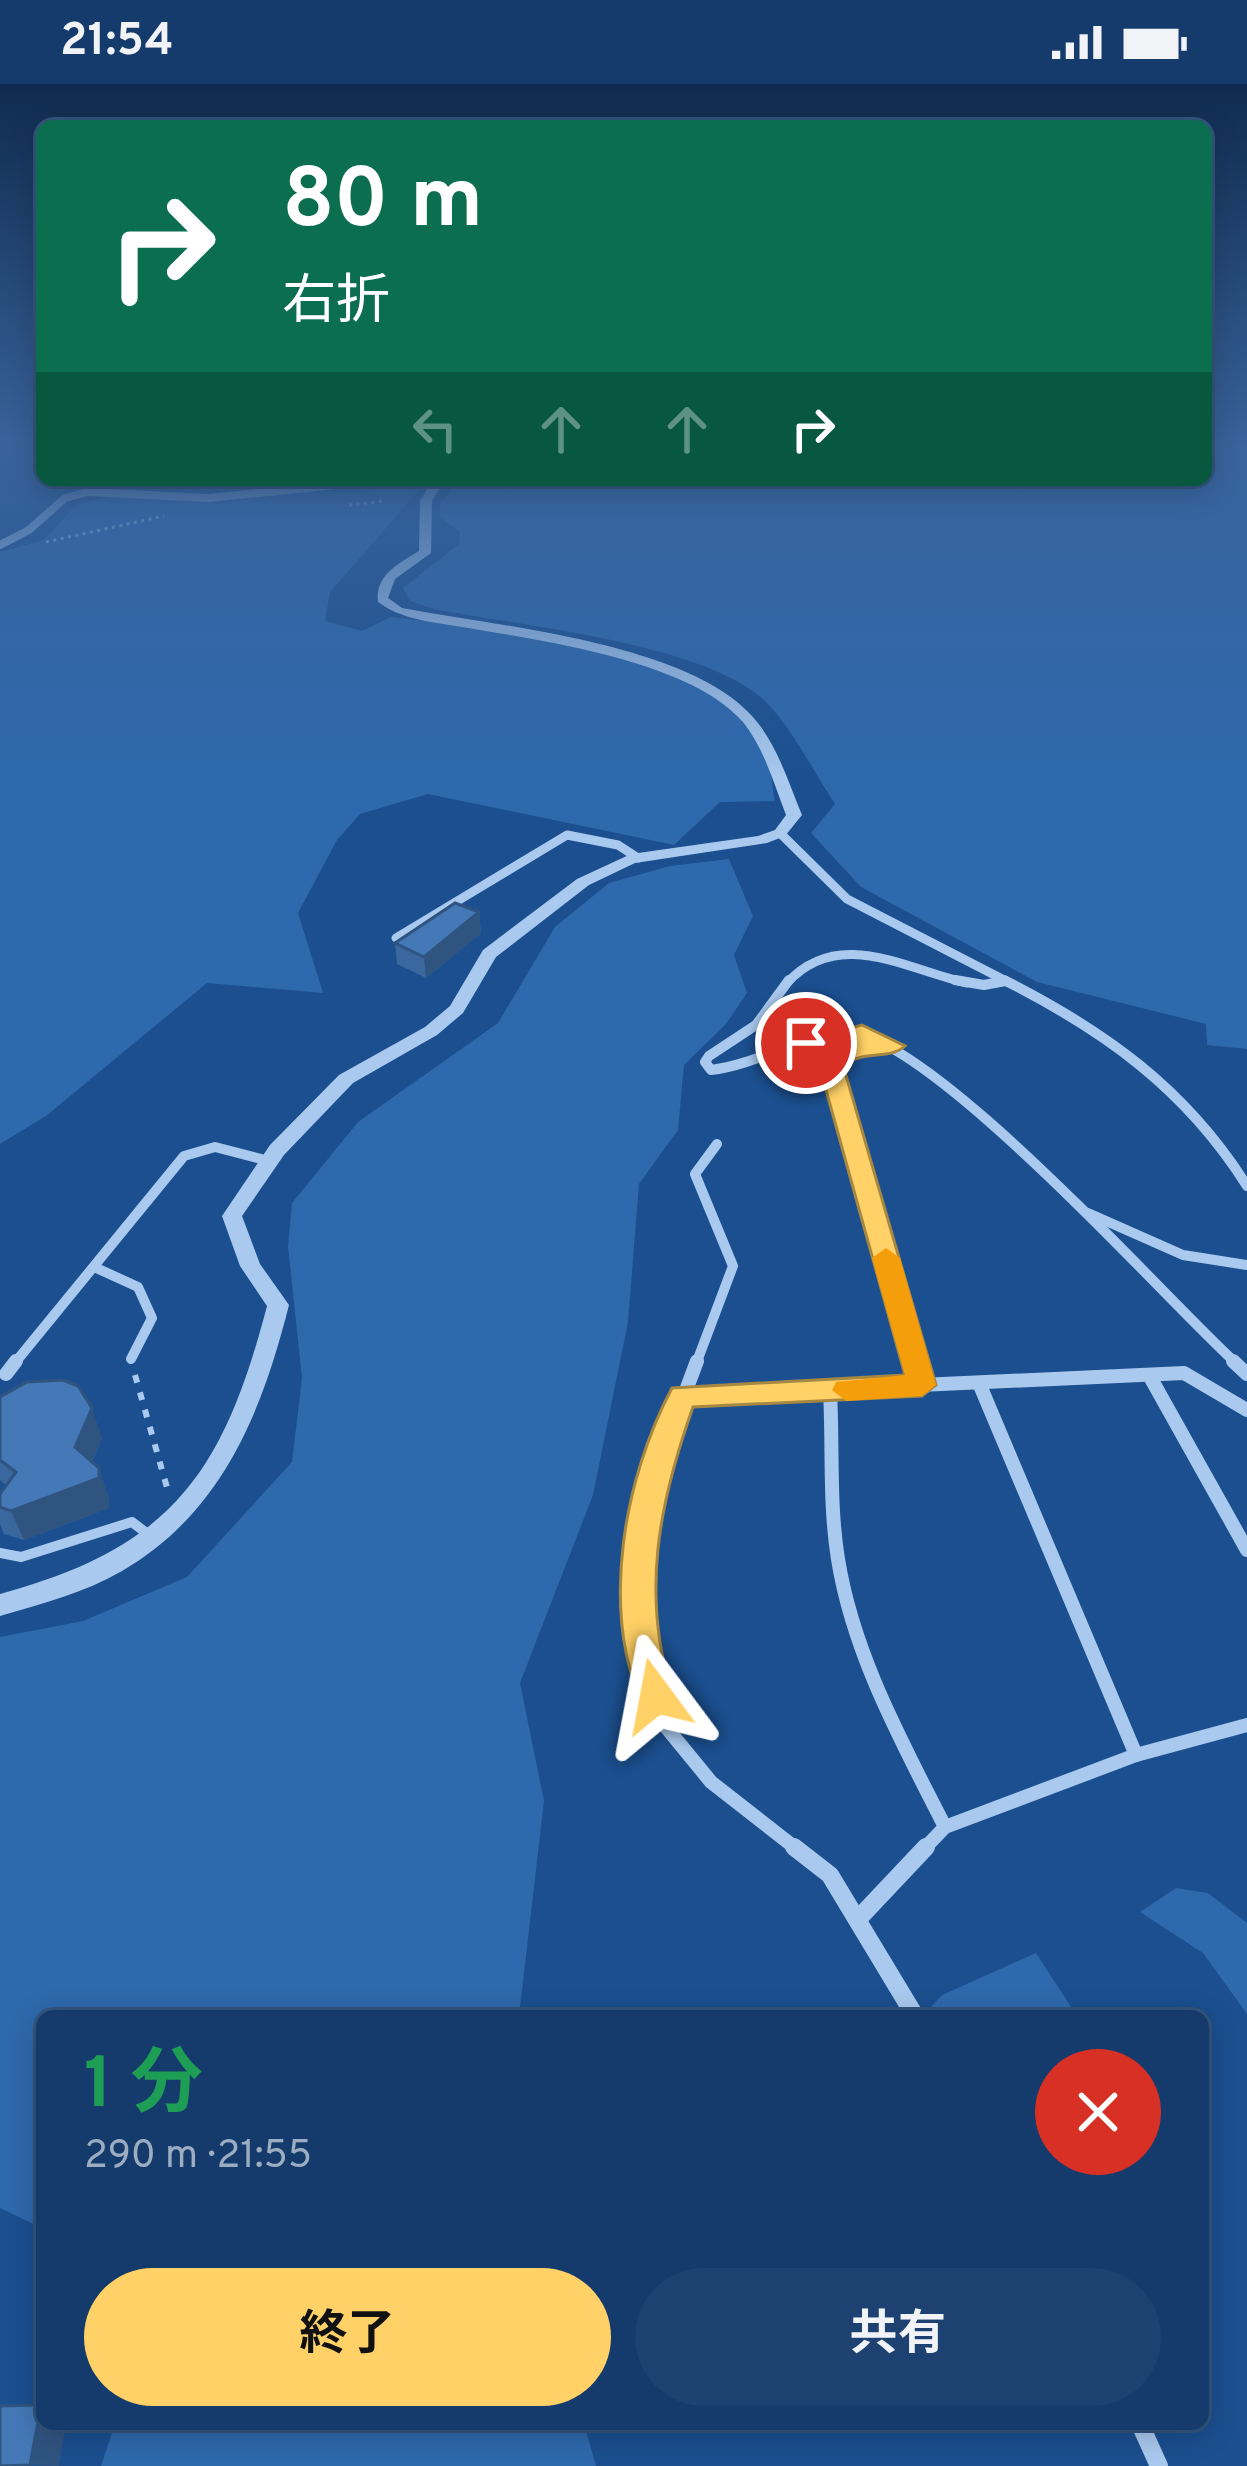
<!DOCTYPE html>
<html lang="ja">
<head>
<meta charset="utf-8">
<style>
	:root { --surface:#143b6b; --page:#1d4271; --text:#f1f3f6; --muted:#9dadc1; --line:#33557e; --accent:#ffd166 }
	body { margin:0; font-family:Overpass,"Noto Sans JP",sans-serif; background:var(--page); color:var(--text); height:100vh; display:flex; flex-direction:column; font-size:45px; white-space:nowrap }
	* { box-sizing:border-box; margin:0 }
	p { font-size:39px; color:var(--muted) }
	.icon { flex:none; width:66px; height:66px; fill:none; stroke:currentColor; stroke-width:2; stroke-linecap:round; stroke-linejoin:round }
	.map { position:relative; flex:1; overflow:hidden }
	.drawer { position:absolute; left:36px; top:1926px; width:1173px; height:420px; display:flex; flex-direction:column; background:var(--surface); border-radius:18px; box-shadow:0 6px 30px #0003,0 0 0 3px var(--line) }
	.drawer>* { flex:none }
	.top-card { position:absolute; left:36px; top:36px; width:1176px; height:366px; border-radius:18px; box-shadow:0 6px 30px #0003,0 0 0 3px var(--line); background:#0b6e4f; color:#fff; overflow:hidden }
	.pin { position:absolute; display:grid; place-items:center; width:102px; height:102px; color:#fff; margin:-51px; border:6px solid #fff; border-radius:50%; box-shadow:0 3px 12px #0007 }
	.me { position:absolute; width:132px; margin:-66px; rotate:347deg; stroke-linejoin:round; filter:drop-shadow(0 0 9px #0008) }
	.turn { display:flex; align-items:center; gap:42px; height:252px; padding:0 48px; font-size:54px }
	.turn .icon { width:156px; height:156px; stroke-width:2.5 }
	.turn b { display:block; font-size:84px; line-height:102px }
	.lanes { display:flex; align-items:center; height:114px; padding:0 48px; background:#0003; justify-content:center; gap:60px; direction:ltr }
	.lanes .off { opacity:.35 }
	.round { display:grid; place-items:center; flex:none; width:126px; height:126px; border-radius:63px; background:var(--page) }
	.headline { display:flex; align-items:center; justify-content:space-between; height:204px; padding:0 48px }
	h1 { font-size:72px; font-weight:700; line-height:90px; color:#1e9e55 }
	.action { display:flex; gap:24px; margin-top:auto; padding:24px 48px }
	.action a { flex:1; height:138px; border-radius:72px; background:var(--accent); color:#111; font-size:48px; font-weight:700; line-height:138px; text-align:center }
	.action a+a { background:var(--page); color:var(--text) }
	.status { display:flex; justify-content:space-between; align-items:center; height:84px; padding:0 60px; background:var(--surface); direction:ltr }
	.status svg { height:33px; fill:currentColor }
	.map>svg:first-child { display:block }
	.green { fill:#2e69ad }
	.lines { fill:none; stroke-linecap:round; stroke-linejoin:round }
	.path-far1 { stroke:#a9c9ee; stroke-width:3; stroke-dasharray:3 4.5; stroke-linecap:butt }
	.path { stroke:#a9c9ee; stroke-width:6; stroke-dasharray:8 10; stroke-linecap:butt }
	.service { stroke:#a9c9ee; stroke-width:10 }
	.minor-far4 { stroke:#a9c9ee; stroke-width:8 }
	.minor-far3 { stroke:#a9c9ee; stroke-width:9 }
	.minor-far2 { stroke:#a9c9ee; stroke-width:10 }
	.minor-far1 { stroke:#a9c9ee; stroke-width:14 }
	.minor { stroke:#a9c9ee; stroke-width:18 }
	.tertiary { fill:#a9c9ee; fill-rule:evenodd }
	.wall { fill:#3a679d }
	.shaded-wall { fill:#305480 }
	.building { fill:#4478b7; stroke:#305480; stroke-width:3 }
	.route { fill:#ffd166; stroke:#a68842; stroke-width:3 }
	.slow { fill:#f59e0b }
</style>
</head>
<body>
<div class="status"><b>21:54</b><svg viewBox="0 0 49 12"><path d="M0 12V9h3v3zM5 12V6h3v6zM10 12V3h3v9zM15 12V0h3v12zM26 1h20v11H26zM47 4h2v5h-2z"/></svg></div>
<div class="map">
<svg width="1247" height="2382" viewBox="0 0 1247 2382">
	<rect width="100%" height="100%" fill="#1b4f8f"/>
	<g class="green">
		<path d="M 1206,362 L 1247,362 L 1247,965 L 1207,961 L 1206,940 L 1037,898 L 861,803 L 811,749 L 835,720 C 814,688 794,648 768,620 C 710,559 519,542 434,525 L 410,517 L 403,504 L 459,460 L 460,447 L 440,434 L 440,420 L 458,396 L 1206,396 Z"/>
		<path d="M 411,396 L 428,396 L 330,508 L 325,537 L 362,547 L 391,533 L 427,537 C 516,555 713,571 762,654 C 771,670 771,699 775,717 L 720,718 L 674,761 L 428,710 L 360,730 L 337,756 L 298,829 L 323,909 L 207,899 L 46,1032 L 0,1060 L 0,468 L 44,456 L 76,421 L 108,412 L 223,418 L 296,408 L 359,408 Z"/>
		<polygon points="729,775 753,832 734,871 747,909 726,940 684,981 678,1046 639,1100 628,1238 593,1411 520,1599 544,1717 519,1932 42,1932 42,2144 0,2124 0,1553 83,1537 187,1493 292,1378 302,1294 288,1162 292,1119 358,1038 498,939 555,843 609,799 670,782"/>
		<polygon points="1176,1804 1208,1809 1247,1839 1247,1930 1203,1869 1140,1828"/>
		<polygon points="1036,1869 1077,1932 942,1932 931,1923 942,1911"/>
		<polygon points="115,2340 584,2340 596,2382 101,2382"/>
	</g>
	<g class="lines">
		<g class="path-far1">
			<polyline points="349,421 385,417"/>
			<polyline points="46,458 164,432"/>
		</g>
		<polyline class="path" points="135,1291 168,1407"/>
		<polyline class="service" points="0,1469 21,1473 132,1438 149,1451"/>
		<polyline class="minor-far4" points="0,461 29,446 65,414 88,408 209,414 385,396"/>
		<g class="minor-far3">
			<polyline points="780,749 847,815 1010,899"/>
			<polyline points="396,854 567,751 618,761 638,774"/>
			<path d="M 787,899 C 839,842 907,886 967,899"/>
			<polyline points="996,899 1005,897"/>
		</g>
		<g class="minor-far2">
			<path d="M 789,896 L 756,941 L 709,972 L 705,978 L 711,986 C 756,981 798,952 842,948 C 923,941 1169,1219 1237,1280"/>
			<polyline points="955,896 984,901 1005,897"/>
			<path d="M 1004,896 C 1105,947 1186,1005 1247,1102"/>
			<path d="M 886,961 C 862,959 842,962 834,988 L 916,1280"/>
			<polyline points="1088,1129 1183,1171 1247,1181"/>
			<polyline points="94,1183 138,1203 152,1234 131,1275"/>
			<polyline points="14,1280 184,1072 215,1063 269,1077"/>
			<polyline points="696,1280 733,1182 695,1090 717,1060"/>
		</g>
		<g class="minor-far1">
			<polyline points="697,1277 655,1389 639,1458 646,1581 666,1643 711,1698 798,1766"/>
			<polyline points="915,1277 922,1301"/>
			<polyline points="1233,1277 1247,1290"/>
			<polyline points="6,1290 16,1277"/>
			<polyline points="1149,1291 1247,1466"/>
			<polyline points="979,1299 1136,1671"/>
			<path d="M 830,1307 C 833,1363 829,1420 838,1475 C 853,1570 902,1658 945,1743"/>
			<polyline points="682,1312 1184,1289 1247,1326"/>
			<polyline points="923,1766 945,1743 1136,1671 1247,1641"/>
		</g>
		<g class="minor">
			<polyline points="794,1763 830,1791 915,1932"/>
			<polyline points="859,1834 926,1763"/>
			<polyline points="1140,2340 1159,2382"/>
		</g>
		<path class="tertiary" d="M 433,396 L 445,396 L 432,417 L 431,469 L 395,495 L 388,514 L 402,524 C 497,542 687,559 752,632 C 777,659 788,698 802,731 L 785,752 L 767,759 L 635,779 L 589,801 L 496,873 L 463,929 L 437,951 L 353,999 L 284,1071 L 242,1132 L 260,1180 L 289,1221 C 262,1328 222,1429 122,1487 C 84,1509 41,1520 0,1532 L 0,1510 C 172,1463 223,1390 267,1222 L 240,1182 L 222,1132 L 270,1061 L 339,991 L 425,943 L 450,922 L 483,866 L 577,795 L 631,770 L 758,752 L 775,746 L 786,731 C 774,700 764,664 743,638 C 691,578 550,558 474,545 C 442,539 405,538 378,518 C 375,491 398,480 419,467 L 420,417 Z"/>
	</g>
	<g class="wall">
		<polygon points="479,828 481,849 426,894 397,880 395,859"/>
		<polygon points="0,1313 102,1354 92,1378 109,1414 109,1424 24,1456 4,1450 0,1440 0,1409 6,1401 0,1396"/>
	</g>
	<g class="shaded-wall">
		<polygon points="479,828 481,849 426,894 424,873"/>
		<polygon points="92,1324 102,1354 86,1392 75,1363"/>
		<polygon points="99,1384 109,1414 109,1424 24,1456 11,1427"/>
		<polygon points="42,2321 42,2340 61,2340 65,2344 59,2382 30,2381"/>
	</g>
	<g class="building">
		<polygon points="455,819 479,828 424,873 395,859"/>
		<polygon points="63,1296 78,1302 92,1324 75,1363 99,1384 99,1394 11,1427 0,1423 0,1410 16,1388 0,1376 0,1313 27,1298"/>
		<polygon points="41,2321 30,2381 0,2382 0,2322"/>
	</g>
	<linearGradient id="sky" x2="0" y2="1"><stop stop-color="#0f2b4f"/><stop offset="0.52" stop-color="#39639b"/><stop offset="1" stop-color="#39639b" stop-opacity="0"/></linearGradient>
	<rect width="1247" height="696" fill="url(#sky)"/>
	<path class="route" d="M 862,941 L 905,962 C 890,976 866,966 847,979 L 845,988 L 936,1301 L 922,1312 L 693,1323 C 659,1419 640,1512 673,1612 L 668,1623 L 656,1627 L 644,1623 C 599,1528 624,1394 672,1304 L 905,1291 L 821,988 L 827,970 L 846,958 L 806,967 L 795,959 Z"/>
	<polygon class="slow" points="886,1164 900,1174 936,1301 922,1312 846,1317 832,1306 836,1298 905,1291 872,1174"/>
</svg>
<div class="pin" style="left:806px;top:959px;background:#d93025"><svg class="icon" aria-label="arrive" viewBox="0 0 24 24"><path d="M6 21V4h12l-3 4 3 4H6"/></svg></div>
<svg class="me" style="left:656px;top:1612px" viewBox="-20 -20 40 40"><path d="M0-17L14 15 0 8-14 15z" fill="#ffd166" stroke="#fff" stroke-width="4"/></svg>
<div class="top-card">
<div class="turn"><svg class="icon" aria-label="right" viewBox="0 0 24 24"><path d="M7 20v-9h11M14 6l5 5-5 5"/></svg><div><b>80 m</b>右折</div></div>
<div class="lanes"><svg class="icon off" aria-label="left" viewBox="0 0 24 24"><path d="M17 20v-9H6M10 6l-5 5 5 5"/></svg><svg class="icon off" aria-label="ahead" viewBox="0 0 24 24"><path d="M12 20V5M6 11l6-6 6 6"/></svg><svg class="icon off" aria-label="ahead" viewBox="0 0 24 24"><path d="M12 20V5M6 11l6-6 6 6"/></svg><svg class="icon" aria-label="right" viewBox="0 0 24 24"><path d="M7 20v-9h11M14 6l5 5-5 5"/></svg></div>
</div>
<section class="drawer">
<div class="headline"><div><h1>1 分</h1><p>290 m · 21:55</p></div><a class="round" style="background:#d93025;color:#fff"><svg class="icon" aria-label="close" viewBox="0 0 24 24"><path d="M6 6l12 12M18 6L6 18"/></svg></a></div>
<div class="action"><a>終了</a><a>共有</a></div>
</section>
</div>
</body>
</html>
